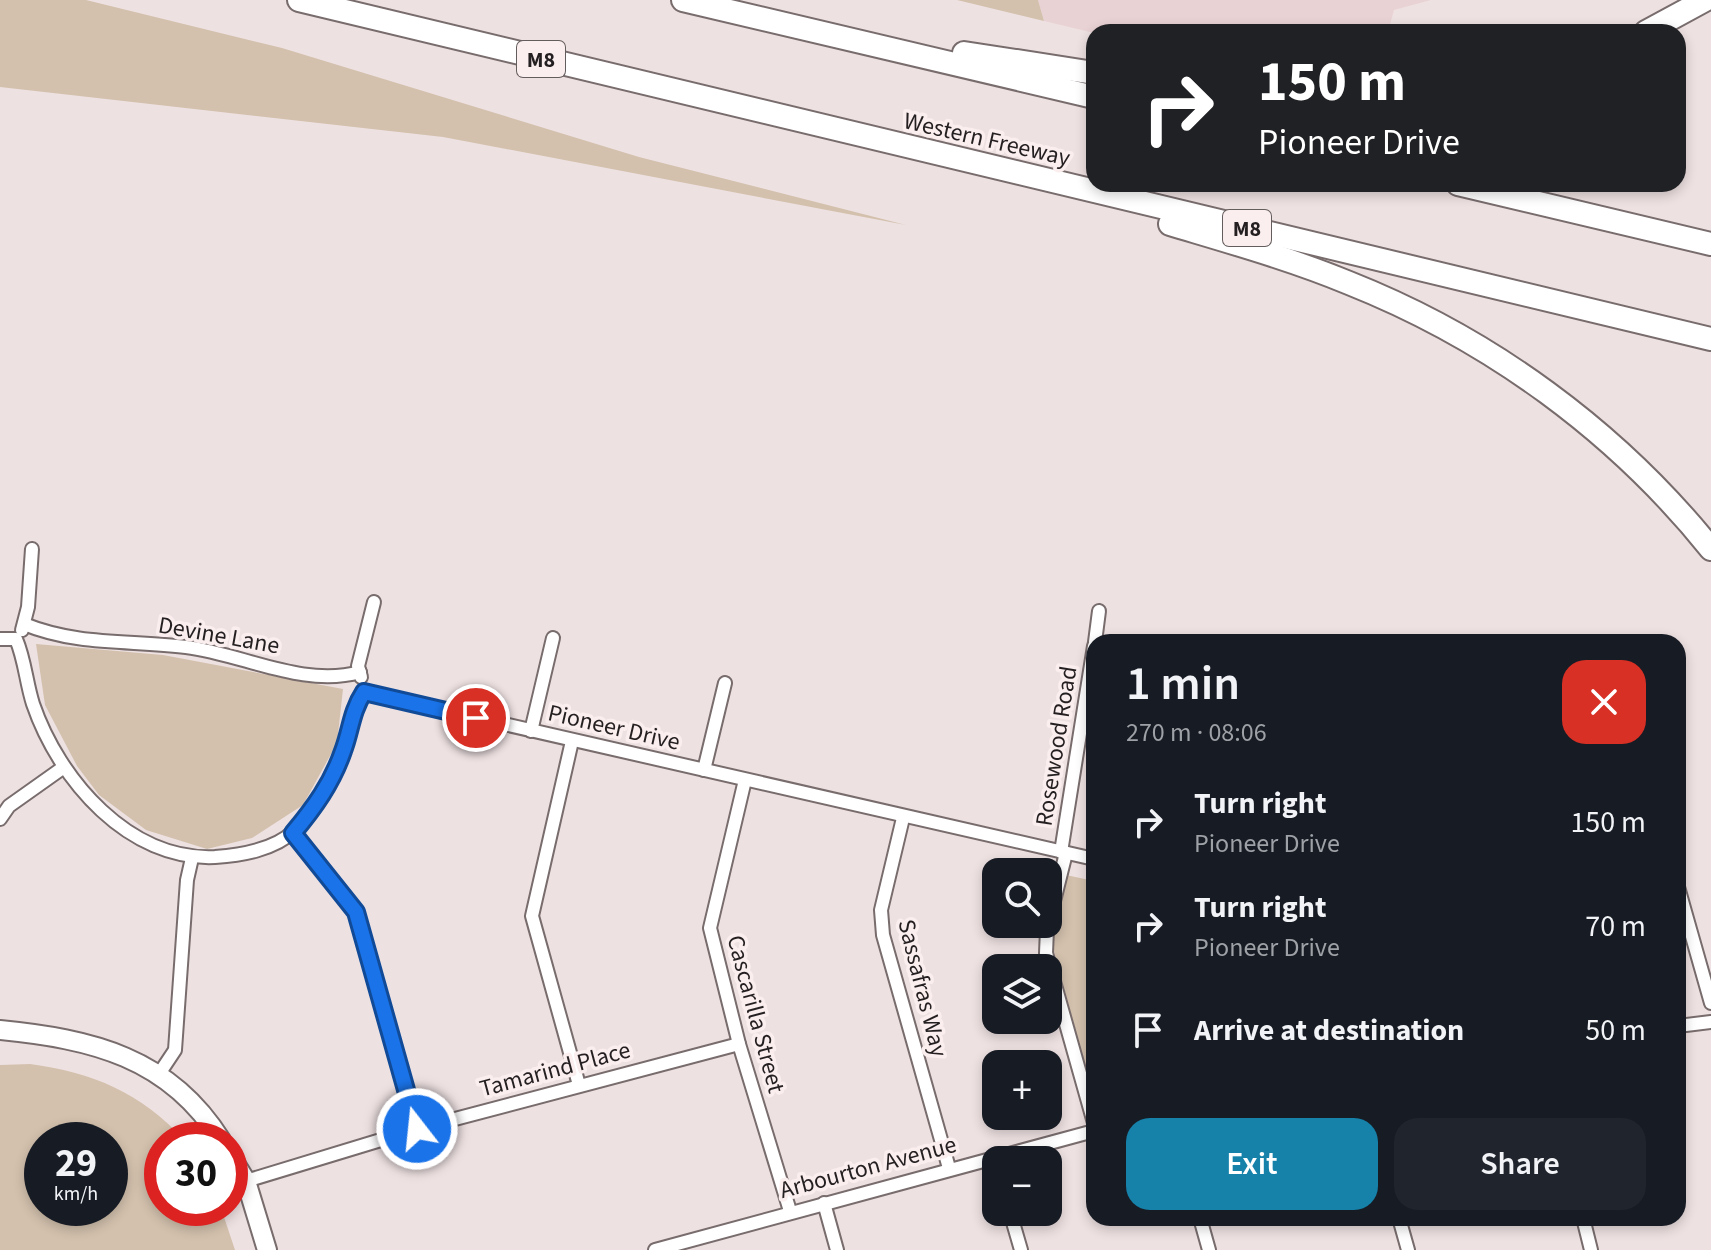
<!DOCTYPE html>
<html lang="en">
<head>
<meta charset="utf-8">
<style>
	:root { --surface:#171b24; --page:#20242c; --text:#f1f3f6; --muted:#9ea1a6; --accent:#1682aa }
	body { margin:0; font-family:"Source Sans 3",sans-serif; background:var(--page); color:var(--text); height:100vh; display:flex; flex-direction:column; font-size:30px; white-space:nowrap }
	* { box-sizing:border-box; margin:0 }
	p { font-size:26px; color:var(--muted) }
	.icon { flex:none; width:44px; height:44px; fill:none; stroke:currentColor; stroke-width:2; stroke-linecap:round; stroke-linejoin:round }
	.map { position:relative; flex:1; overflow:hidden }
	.panel { position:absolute; left:1086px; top:634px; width:600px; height:592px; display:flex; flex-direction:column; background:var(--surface); border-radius:24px; box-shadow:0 4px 12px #0003 }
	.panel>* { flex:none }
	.banner { position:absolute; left:1086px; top:24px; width:600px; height:168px; border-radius:24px; box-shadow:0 4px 12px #0003; background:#202124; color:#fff; overflow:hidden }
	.tools { position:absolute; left:982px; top:858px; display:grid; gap:16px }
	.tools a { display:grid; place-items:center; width:80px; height:80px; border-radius:16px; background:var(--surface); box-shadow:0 4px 12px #0003; font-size:40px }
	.speed { position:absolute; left:24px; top:1122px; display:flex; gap:16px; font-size:40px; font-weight:700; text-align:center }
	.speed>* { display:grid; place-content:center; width:104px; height:104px; border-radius:50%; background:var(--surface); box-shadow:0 4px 12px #0003; line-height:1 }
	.speed small { font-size:20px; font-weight:400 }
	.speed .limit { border:12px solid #d22; background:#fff; color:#111 }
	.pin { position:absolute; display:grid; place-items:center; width:68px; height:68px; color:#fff; margin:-34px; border:4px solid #fff; border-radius:50%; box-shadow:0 2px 8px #0007 }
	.me { position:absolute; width:88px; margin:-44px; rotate:344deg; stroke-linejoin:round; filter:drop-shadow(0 0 6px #0008) }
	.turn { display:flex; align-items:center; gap:28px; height:168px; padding:0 40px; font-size:36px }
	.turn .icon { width:104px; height:104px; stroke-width:2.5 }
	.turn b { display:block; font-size:56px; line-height:68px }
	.round { display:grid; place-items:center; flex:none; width:84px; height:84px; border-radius:24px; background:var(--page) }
	.head { display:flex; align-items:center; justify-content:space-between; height:136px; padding:0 40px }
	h1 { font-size:48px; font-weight:600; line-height:60px }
	.action { display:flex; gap:16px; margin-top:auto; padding:16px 40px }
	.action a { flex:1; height:92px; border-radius:24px; background:var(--accent); color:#fff; font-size:32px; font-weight:600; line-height:92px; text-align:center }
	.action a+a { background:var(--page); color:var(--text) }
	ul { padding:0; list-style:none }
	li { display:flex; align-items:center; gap:24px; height:104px; padding:0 40px }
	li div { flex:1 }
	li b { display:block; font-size:30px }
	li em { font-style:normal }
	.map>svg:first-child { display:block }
	.built { fill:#e9d2d4 }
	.green { fill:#d3c1ad; fill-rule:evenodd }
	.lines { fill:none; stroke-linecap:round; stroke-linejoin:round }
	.street-casing { stroke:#786c6d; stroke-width:16 }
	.secondary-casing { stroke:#786c6d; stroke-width:22 }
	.highway-casing { stroke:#786c6d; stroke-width:26 }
	.street { stroke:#fff; stroke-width:12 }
	.secondary { stroke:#fff; stroke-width:18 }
	.highway { stroke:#fff; stroke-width:22 }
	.route-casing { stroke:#114b97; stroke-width:20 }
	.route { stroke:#1a73e8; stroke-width:14 }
	.labels { text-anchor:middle; stroke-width:7; stroke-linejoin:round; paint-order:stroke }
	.shield { fill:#fbeeef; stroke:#645d5e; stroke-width:2 }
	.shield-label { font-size:22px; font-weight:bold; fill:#241f20 }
	.street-label { font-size:24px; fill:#241f20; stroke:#fbeeef }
</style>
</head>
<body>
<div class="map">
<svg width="1711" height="1250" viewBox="0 0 1711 1250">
	<rect width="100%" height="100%" fill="#eee1e2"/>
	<polygon class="built" points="1038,0 1431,0 1394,10 1388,32 1094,33 1044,21"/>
	<g class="green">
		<polygon points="0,0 86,0 282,48 639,157 906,225 443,137 0,87"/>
		<polygon points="957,0 1038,0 1044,21"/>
		<polygon points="36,644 163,655 343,689 337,743 303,805 252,838 207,849 146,830 99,795 77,766 45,705"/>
		<polygon points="1066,875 1094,881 1094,1098 1052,944"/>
		<path d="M 30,1064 C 92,1072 142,1093 184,1140 L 162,1140 L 162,1208 L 221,1208 L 235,1250 L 0,1250 L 0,1065 ZM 42,1140 L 110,1140 L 110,1208 L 42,1208 Z"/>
	</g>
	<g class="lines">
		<defs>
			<g id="street">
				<path d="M 24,624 C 78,646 130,640 186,647 C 243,654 303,688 360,672"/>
				<polyline points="22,630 28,607 32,549"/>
				<path d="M 0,639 L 16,639 C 25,660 26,682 33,704 C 59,780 129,861 215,857 C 242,855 274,850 294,831 C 316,810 336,777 344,748 C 350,727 352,711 364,692 L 1094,859"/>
				<polyline points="1095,642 1099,611"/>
				<polyline points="361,677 358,666 374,602"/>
				<polyline points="531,731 553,638"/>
				<polyline points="572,741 532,916 579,1085"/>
				<polyline points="704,770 725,683"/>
				<polyline points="745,780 710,928 739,1044 790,1211"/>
				<polyline points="903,818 881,910 883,935 949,1168"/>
				<polyline points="0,819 9,806 64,767"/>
				<polyline points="293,833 356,912 417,1129"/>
				<polyline points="1061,852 1094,646"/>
				<polyline points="1066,853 1047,929 1046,953 1094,1123"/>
				<polyline points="1678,887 1711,1003"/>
				<polyline points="1678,1026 1711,1022"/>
				<polyline points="159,1074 175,1050 187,880 192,858"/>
				<polyline points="246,1181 417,1129 739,1044"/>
				<polyline points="824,1203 837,1250"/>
				<polyline points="1010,1212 1021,1250"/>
				<polyline points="1200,1218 1209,1250"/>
				<polyline points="1399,1218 1408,1250"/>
				<polyline points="1583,1218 1591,1250"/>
				<polyline points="655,1250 1094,1131"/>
			</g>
			<g id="secondary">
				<path d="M 0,1030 C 91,1039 169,1057 221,1140"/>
				<polyline points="230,1155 246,1181 267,1250"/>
			</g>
			<g id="highway">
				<polyline points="299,0 1711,339"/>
				<polyline points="683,0 1094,97"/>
				<polyline points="1646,32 1705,0"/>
				<polyline points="964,53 1094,73"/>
				<polyline points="1458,184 1711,244"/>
				<path d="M 1170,224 C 1230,242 1291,259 1349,283 C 1490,339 1616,431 1711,549"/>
			</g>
		</defs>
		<use href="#street" class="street-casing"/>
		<use href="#secondary" class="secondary-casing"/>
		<use href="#highway" class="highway-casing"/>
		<use href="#street" class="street"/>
		<use href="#secondary" class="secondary"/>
		<use href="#highway" class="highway"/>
	</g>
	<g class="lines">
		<defs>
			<path id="route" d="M 417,1129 L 356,912 L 293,833 C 314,808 332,783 343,751 C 351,730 351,712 364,692 L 476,718"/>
		</defs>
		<use href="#route" class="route-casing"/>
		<use href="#route" class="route"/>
	</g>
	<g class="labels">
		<g class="shield">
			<rect x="517" y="41" width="48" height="36" rx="6"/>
			<rect x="1223" y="210" width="48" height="36" rx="6"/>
		</g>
		<g class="shield-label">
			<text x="541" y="67">M8</text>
			<text x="1247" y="236">M8</text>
		</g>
		<g class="street-label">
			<text transform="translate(987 139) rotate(13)" y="8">Western Freeway</text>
			<text transform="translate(219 635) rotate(10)" y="8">Devine Lane</text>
			<text transform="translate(614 727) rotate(13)" y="8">Pioneer Drive</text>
			<text transform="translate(1056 746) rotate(-81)" y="8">Rosewood Road</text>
			<text transform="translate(923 988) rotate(76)" y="8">Sassafras Way</text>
			<text transform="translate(756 1014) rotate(75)" y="8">Cascarilla Street</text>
			<text transform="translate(555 1069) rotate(-15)" y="8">Tamarind Place</text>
			<text transform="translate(868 1167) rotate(-15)" y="8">Arbourton Avenue</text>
		</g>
	</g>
</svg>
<div class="tools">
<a><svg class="icon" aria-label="search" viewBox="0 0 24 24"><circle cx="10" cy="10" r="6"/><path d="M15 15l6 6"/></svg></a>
<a><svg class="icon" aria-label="layers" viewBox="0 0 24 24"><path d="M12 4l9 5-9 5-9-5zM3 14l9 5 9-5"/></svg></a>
<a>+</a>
<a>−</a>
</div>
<div class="speed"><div>29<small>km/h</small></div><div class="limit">30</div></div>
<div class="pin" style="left:476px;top:718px;background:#d93025"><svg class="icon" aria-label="arrive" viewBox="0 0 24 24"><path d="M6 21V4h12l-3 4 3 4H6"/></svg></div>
<svg class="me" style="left:417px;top:1129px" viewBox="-20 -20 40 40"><circle r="17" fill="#1a73e8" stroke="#fff" stroke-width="3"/><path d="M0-11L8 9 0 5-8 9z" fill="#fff"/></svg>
<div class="banner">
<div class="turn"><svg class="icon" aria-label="right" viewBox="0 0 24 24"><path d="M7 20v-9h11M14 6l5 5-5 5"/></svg><div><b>150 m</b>Pioneer Drive</div></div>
</div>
<section class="panel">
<div class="head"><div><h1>1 min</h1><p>270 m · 08:06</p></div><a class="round" style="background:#d93025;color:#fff"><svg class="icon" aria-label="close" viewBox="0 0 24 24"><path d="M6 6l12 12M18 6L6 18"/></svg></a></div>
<ul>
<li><svg class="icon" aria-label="right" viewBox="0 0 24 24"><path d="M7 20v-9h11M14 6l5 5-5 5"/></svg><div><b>Turn right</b><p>Pioneer Drive</p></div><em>150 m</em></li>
<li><svg class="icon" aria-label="right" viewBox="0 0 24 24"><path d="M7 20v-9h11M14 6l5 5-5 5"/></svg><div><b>Turn right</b><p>Pioneer Drive</p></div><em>70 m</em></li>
<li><svg class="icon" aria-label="arrive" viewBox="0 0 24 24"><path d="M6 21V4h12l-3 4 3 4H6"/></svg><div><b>Arrive at destination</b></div><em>50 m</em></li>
</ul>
<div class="action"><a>Exit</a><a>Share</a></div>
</section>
</div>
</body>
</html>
